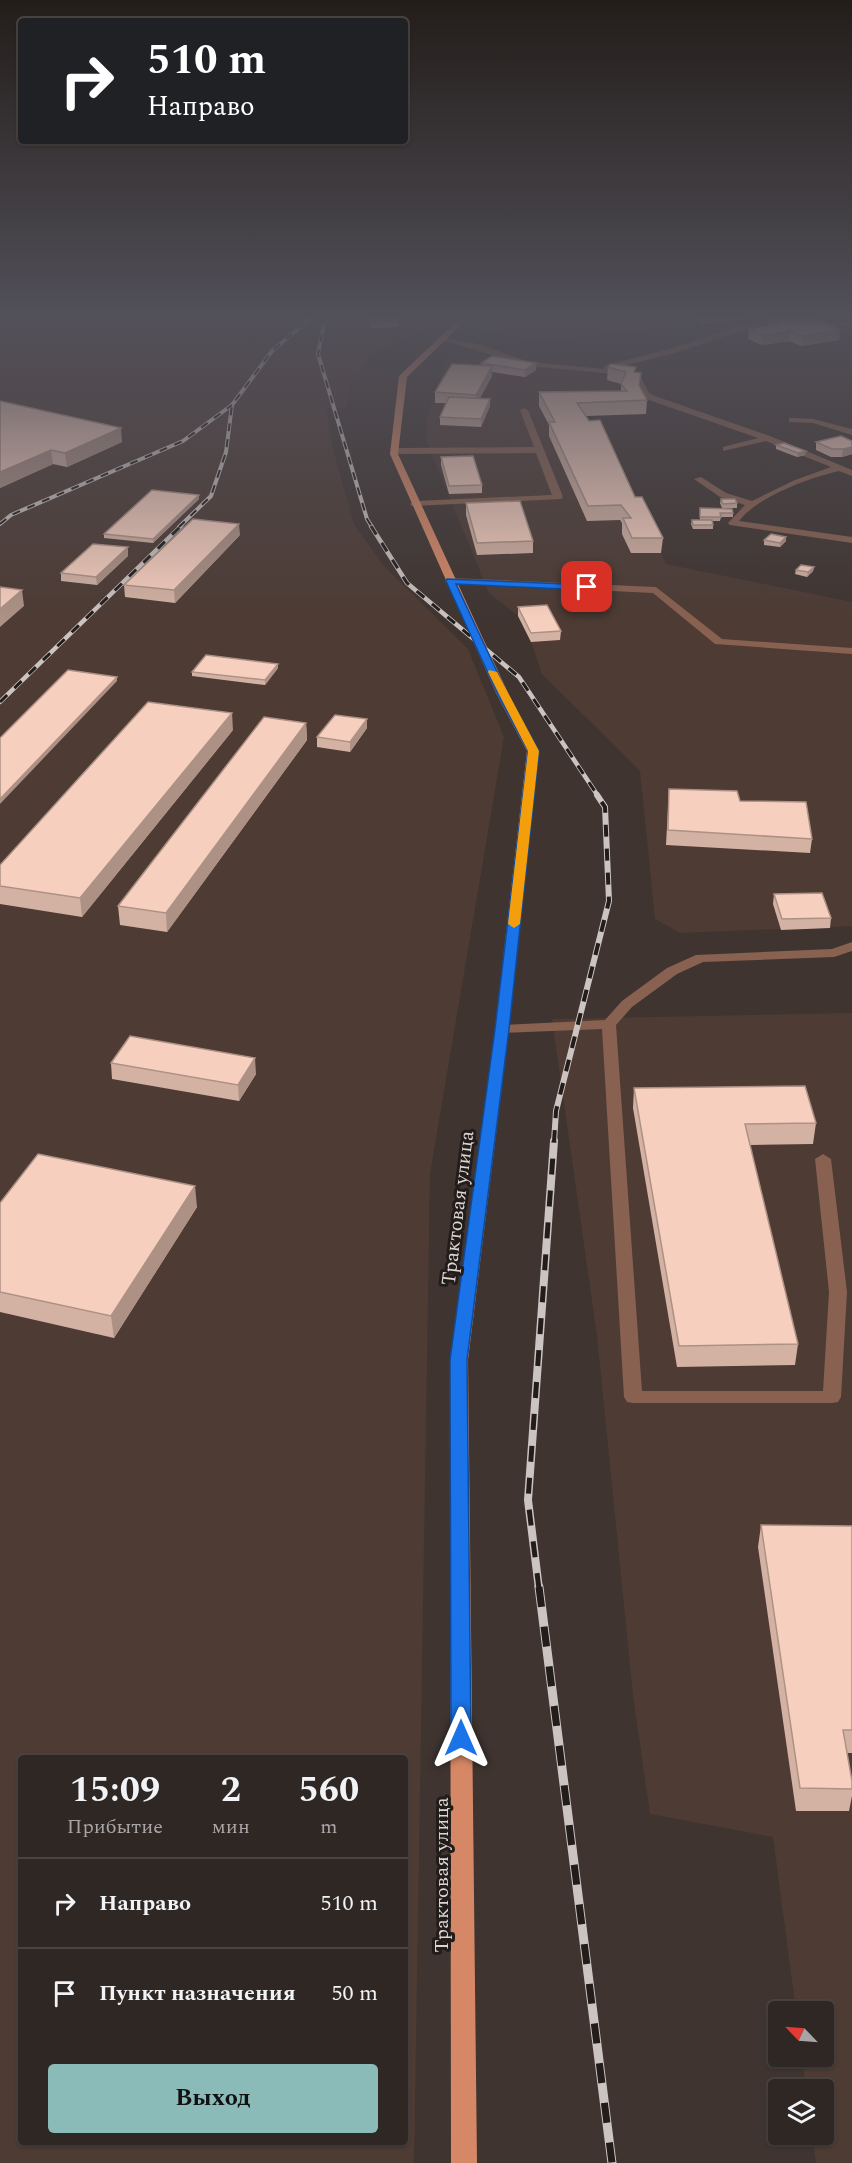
<!DOCTYPE html>
<html lang="ru">
<head>
<meta charset="utf-8">
<style>
	:root { --surface:#2f2724; --page:#3b3331; --text:#f1f3f6; --muted:#a7a5a6; --line:#4a4441; --accent:#8bbbb9 }
	body { margin:0; font-family:Spectral,serif; background:var(--page); color:var(--text); height:100vh; display:flex; flex-direction:column; font-size:22px; white-space:nowrap }
	* { box-sizing:border-box; margin:0 }
	p { font-size:20px; color:var(--muted) }
	.icon { flex:none; width:33px; height:33px; fill:none; stroke:currentColor; stroke-width:2; stroke-linecap:round; stroke-linejoin:round }
	.map { position:relative; flex:1; overflow:hidden }
	.sheet { position:absolute; left:18px; top:1755px; width:390px; height:390px; display:flex; flex-direction:column; background:var(--surface); border-radius:6px; box-shadow:0 2px 4px #0004,0 0 0 2px var(--line) }
	.sheet>* { flex:none }
	.top-card { position:absolute; left:18px; top:18px; width:390px; height:126px; border-radius:6px; box-shadow:0 2px 4px #0004,0 0 0 2px var(--line); background:#202124; color:#fff; overflow:hidden }
	.needle { width:39px; rotate:295deg }
	.buttons { position:absolute; left:768px; top:2001px; display:grid; gap:12px }
	.buttons a { display:grid; place-items:center; width:66px; height:66px; border-radius:6px; background:var(--surface); box-shadow:0 2px 4px #0004,0 0 0 2px var(--line); font-size:30px }
	.pin { position:absolute; display:grid; place-items:center; width:51px; height:51px; color:#fff; margin:-26px; border-radius:12px; box-shadow:0 3px 9px #0006 }
	.me { position:absolute; width:66px; margin:-33px; rotate:0deg; stroke-linejoin:round; filter:drop-shadow(0 0 4px #0008) }
	.turn { display:flex; align-items:center; gap:21px; height:126px; padding:0 30px; font-size:27px }
	.turn .icon { width:78px; height:78px; stroke-width:2.5 }
	.turn b { display:block; font-size:42px; line-height:51px }
	.eta { display:flex; justify-content:space-evenly; align-items:center; height:102px; text-align:center }
	.eta b { font-size:36px; font-weight:700; line-height:42px }
	.action { display:flex; gap:12px; margin-top:auto; padding:12px 30px }
	.action a { flex:1; height:69px; border-radius:6px; background:var(--accent); color:#111; font-size:24px; font-weight:700; line-height:69px; text-align:center }
	ul { padding:0; list-style:none }
	li { display:flex; align-items:center; gap:18px; height:90px; padding:0 30px; border-top:2px solid var(--line) }
	li div { flex:1 }
	li b { display:block; font-size:22px }
	li em { font-style:normal }
	.map>svg:first-child { display:block }
	.built { fill:#4d3b34; fill-rule:evenodd }
	.lines { fill:none; stroke-linecap:round; stroke-linejoin:round }
	.minor { fill:#886150; fill-rule:evenodd }
	.major { fill:#d68866; fill-rule:evenodd }
	.rail-far4-casing { stroke:#ccc4c1; stroke-width:4 }
	.rail-far3-casing { stroke:#ccc4c1; stroke-width:4.5 }
	.rail-far2-casing { stroke:#ccc4c1; stroke-width:6 }
	.rail-far1-casing { stroke:#ccc4c1; stroke-width:8 }
	.rail-casing { stroke:#ccc4c1; stroke-width:9 }
	.rail-far4 { stroke:#221d1b; stroke-width:2; stroke-dasharray:8; stroke-linecap:butt }
	.rail-far3 { stroke:#221d1b; stroke-width:3; stroke-dasharray:10; stroke-linecap:butt }
	.rail-far2 { stroke:#221d1b; stroke-width:4; stroke-dasharray:12; stroke-linecap:butt }
	.rail-far1 { stroke:#221d1b; stroke-width:5; stroke-dasharray:16; stroke-linecap:butt }
	.rail { stroke:#221d1b; stroke-width:7; stroke-dasharray:20; stroke-linecap:butt }
	.wall { fill:#d4b2a3 }
	.shaded-wall { fill:#ad9185 }
	.building { fill:#f7cfbe; stroke:#ad9185; stroke-width:1.5 }
	.route { fill:#1a73e8; stroke:#114b97; stroke-width:1.5 }
	.slow { fill:#f59e0b }
	.labels { text-anchor:middle; stroke-width:6; stroke-linejoin:round; paint-order:stroke }
	.street-label { font-size:20px; fill:#ddd6d3; stroke:#221d1b }
</style>
</head>
<body>
<div class="map">
<svg width="852" height="2163" viewBox="0 0 852 2163">
	<rect width="100%" height="100%" fill="#3f3430"/>
	<g class="built">
		<path d="M 0,318 L 445,318 L 384,349 L 373,351 L 351,383 L 346,408 L 327,408 L 332,446 L 354,524 L 383,565 L 468,649 L 504,737 L 430,1174 L 414,2163 L 0,2163 ZM 21,1758 L 405,1758 L 405,2142 L 21,2142 Z"/>
		<polygon points="490,318 678,318 670,321 660,328 592,336 531,337 494,334 481,330"/>
		<polygon points="449,353 636,381 639,399 646,414 577,416 661,553 666,564 852,602 852,926 680,933 655,919 640,771 542,674 531,642 518,616 489,593 427,443 426,419"/>
		<polygon points="852,1013 852,2163 816,2163 812,2135 824,2134 824,2090 806,2089 802,2057 824,2056 824,2012 796,2011 773,1837 650,1814 633,1695 597,1336 552,1019"/>
	</g>
	<g class="lines">
		<g class="minor">
			<path d="M 787,320 L 852,323 L 852,327 L 787,324 L 753,327 L 675,353 L 611,369 L 640,375 L 649,393 L 655,396 L 770,436 L 852,470 L 852,476 L 839,471 C 811,477 757,497 739,521 L 852,537 L 852,543 L 730,525 L 728,523 L 745,505 L 720,497 L 694,479 L 701,477 L 726,493 L 752,501 L 795,480 L 831,467 L 766,441 L 723,451 L 723,447 L 758,438 L 649,400 L 643,396 L 634,379 L 624,375 L 528,366 L 439,339 L 443,337 L 482,345 L 529,362 L 604,369 L 604,366 L 669,349 L 749,323 Z"/>
			<polygon points="524,408 528,410 563,497 561,499 412,506 410,504 415,501 552,495 536,453 394,454 390,451 394,448 534,447 520,410"/>
			<polygon points="792,418 813,419 852,429 852,435 813,423 789,422 789,418"/>
			<polygon points="450,578 656,587 722,639 852,648 852,654 715,644 653,593 446,583 445,581"/>
			<polygon points="852,942 852,951 834,957 703,962 677,974 632,1007 616,1025 642,1391 823,1391 829,1292 815,1159 823,1154 831,1159 847,1292 841,1397 838,1402 832,1403 633,1403 627,1402 624,1397 602,1029 502,1033 495,1029 502,1025 605,1020 622,1001 667,968 696,955 832,949"/>
		</g>
		<polygon class="major" points="460,318 468,318 407,377 398,454 509,695 539,751 509,1029 468,1360 477,2163 451,2163 450,1360 495,1029 527,751 497,695 390,454 399,376"/>
		<defs>
			<g id="rail-far4">
				<polyline points="325,318 318,354 367,519 372,527"/>
				<polyline points="0,524 11,515 183,441 232,405"/>
				<polyline points="179,527 211,496 226,452 232,405 272,351 311,318"/>
			</g>
			<g id="rail-far3">
				<polyline points="371,526 407,583 519,677 598,796"/>
				<polyline points="0,702 181,526"/>
			</g>
			<polyline id="rail-far2" points="554,1142 556,1111 609,901 605,807 597,795"/>
			<polyline id="rail-far1" points="539,1589 528,1500 554,1141"/>
			<polyline id="rail" points="539,1587 612,2163"/>
		</defs>
		<use href="#rail-far4" class="rail-far4-casing"/>
		<use href="#rail-far3" class="rail-far3-casing"/>
		<use href="#rail-far2" class="rail-far2-casing"/>
		<use href="#rail-far1" class="rail-far1-casing"/>
		<use href="#rail" class="rail-casing"/>
		<use href="#rail-far4" class="rail-far4"/>
		<use href="#rail-far3" class="rail-far3"/>
		<use href="#rail-far2" class="rail-far2"/>
		<use href="#rail-far1" class="rail-far1"/>
		<use href="#rail" class="rail"/>
	</g>
	<g class="wall">
		<polygon points="367,318 398,318 399,327 371,328"/>
		<polygon points="691,318 753,318 703,324"/>
		<polygon points="770,319 839,340 801,346 789,341 762,345 748,339 749,329 769,326"/>
		<polygon points="481,363 536,370 525,377 492,372 492,376 480,398 490,399 490,406 481,427 440,425 440,417 446,403 435,403 435,392 481,365"/>
		<polygon points="608,367 636,372 640,387 647,400 646,414 586,416 635,497 663,538 661,553 631,553 622,534 622,523 620,520 587,521 549,436 549,425 539,406 539,392 621,391 621,384 607,380"/>
		<polygon points="0,401 122,442 67,467 53,464 0,488"/>
		<polygon points="852,441 852,454 842,457 831,457 816,450 816,442"/>
		<polygon points="776,445 805,455 797,457 776,449"/>
		<polygon points="441,457 482,485 482,493 449,494 441,465"/>
		<polygon points="199,499 153,543 104,538 104,534"/>
		<polygon points="721,499 737,503 737,508 722,508 720,503"/>
		<polygon points="466,503 533,541 533,553 477,555 466,515"/>
		<polygon points="700,508 733,513 733,517 721,517 720,521 712,521 713,525 713,529 693,529 691,524 692,520 700,520"/>
		<polygon points="240,535 175,603 125,597 124,585"/>
		<polygon points="764,540 786,541 780,547 764,545"/>
		<polygon points="128,556 97,585 61,581 61,573"/>
		<polygon points="814,567 813,571 807,577 795,574 796,570"/>
		<polygon points="518,607 561,631 560,640 531,642 518,616"/>
		<polygon points="278,664 278,668 265,685 192,676 192,672"/>
		<polygon points="306,723 307,740 167,932 120,925 118,906"/>
		<polygon points="367,728 350,752 317,747 317,737"/>
		<polygon points="233,730 82,917 0,904 0,865"/>
		<polygon points="669,789 740,801 812,839 810,853 666,845"/>
		<polygon points="774,894 831,918 830,928 781,930 773,904"/>
		<polygon points="111,1063 256,1074 239,1101 112,1079"/>
		<polygon points="634,1088 816,1123 813,1144 750,1145 798,1344 795,1365 677,1367 633,1108"/>
		<polygon points="0,1203 197,1207 114,1338 0,1312"/>
		<polygon points="761,1525 852,1526 852,1753 847,1753 852,1781 852,1796 849,1811 796,1811 758,1547"/>
	</g>
	<g class="shaded-wall">
		<polygon points="703,318 753,318 703,324"/>
		<polygon points="840,330 839,340 801,346 802,336"/>
		<polygon points="790,331 789,341 762,345 763,335"/>
		<polygon points="536,363 536,370 525,377 525,370"/>
		<polygon points="492,366 492,376 476,405 476,395"/>
		<polygon points="490,399 490,406 481,427 481,419"/>
		<polygon points="121,428 122,442 67,467 65,453"/>
		<polygon points="852,447 852,454 842,457 843,449"/>
		<polygon points="51,450 53,464 0,488 0,472"/>
		<polygon points="806,451 805,455 797,457 798,453"/>
		<polygon points="199,495 199,499 153,543 153,539"/>
		<polygon points="239,524 240,535 175,603 174,590"/>
		<polygon points="786,537 786,541 780,547 780,543"/>
		<polygon points="128,547 128,556 97,585 96,577"/>
		<polygon points="814,567 813,571 807,577 808,572"/>
		<polygon points="22,590 24,606 0,627 0,609"/>
		<polygon points="278,664 278,668 265,685 265,680"/>
		<polygon points="117,677 117,681 0,804 0,799"/>
		<polygon points="232,713 233,730 82,917 80,898"/>
		<polygon points="367,719 367,728 350,752 350,742"/>
		<polygon points="306,723 307,740 167,932 166,913"/>
		<polygon points="255,1058 256,1074 239,1101 238,1085"/>
		<polygon points="195,1186 197,1207 114,1338 111,1316"/>
	</g>
	<g class="building">
		<polygon points="369,318 398,318 398,320 371,321"/>
		<polygon points="778,318 813,318 840,330 802,336 790,331 763,335 749,329 780,324 770,319"/>
		<polygon points="492,356 536,363 525,370 481,363"/>
		<polygon points="452,364 492,366 476,395 435,392"/>
		<polygon points="610,364 636,367 634,372 641,373 639,385 647,400 577,403 589,421 600,420 635,497 642,497 663,538 632,538 623,518 631,518 621,505 588,506 549,422 555,422 539,392 627,391 621,384 626,372 608,367"/>
		<polygon points="449,397 490,399 481,419 440,417"/>
		<polygon points="0,401 121,428 65,453 51,450 0,472"/>
		<polygon points="841,436 852,441 852,447 843,449 832,449 816,442"/>
		<polygon points="784,443 806,451 798,453 776,445"/>
		<polygon points="473,456 482,485 449,486 441,457"/>
		<polygon points="152,490 199,495 153,539 104,534"/>
		<polygon points="721,499 735,499 737,503 723,504"/>
		<polygon points="520,501 533,541 477,543 466,503"/>
		<polygon points="700,508 732,509 733,513 720,513 721,517 700,517"/>
		<polygon points="193,519 239,524 174,590 124,585"/>
		<polygon points="692,520 712,520 713,525 693,525"/>
		<polygon points="771,534 786,537 780,543 764,540"/>
		<polygon points="93,544 128,547 96,577 61,573"/>
		<polygon points="801,565 814,567 808,572 796,570"/>
		<polygon points="0,587 22,590 0,609"/>
		<polygon points="547,605 561,631 531,633 518,607"/>
		<polygon points="206,655 278,664 265,680 192,672"/>
		<polygon points="68,670 117,677 0,799 0,738"/>
		<polygon points="148,702 232,713 80,898 0,886 0,865"/>
		<polygon points="335,715 367,719 350,742 317,737"/>
		<polygon points="264,717 306,723 166,913 118,906"/>
		<polygon points="669,789 737,791 740,801 806,802 812,839 668,830"/>
		<polygon points="822,893 831,918 782,919 774,894"/>
		<polygon points="130,1036 255,1058 238,1085 111,1063"/>
		<polygon points="805,1086 816,1123 745,1124 798,1344 679,1346 634,1088"/>
		<polygon points="38,1154 195,1186 111,1316 0,1292 0,1203"/>
		<polygon points="761,1525 852,1526 852,1730 843,1730 852,1781 852,1789 800,1788"/>
	</g>
	<linearGradient id="sky" x2="0" y2="1"><stop stop-color="#231d1a"/><stop offset="0.51" stop-color="#525059"/><stop offset="1" stop-color="#525059" stop-opacity="0"/></linearGradient>
	<rect width="852" height="621" fill="url(#sky)"/>
	<polygon class="route" points="447,579 587,585 592,587 587,590 456,584 508,695 539,751 509,1029 467,1360 471,1738 468,1744 461,1746 454,1744 451,1738 450,1360 495,1029 528,751 498,695 446,581"/>
	<polygon class="slow" points="489,670 497,672 539,751 520,924 514,928 508,924 528,751 488,672"/>
	<g class="labels">
		<g class="street-label">
			<text transform="translate(457 1208) rotate(-83)" y="7">Трактовая улица</text>
			<text transform="translate(441 1875) rotate(-90)" y="7">Трактовая улица</text>
		</g>
	</g>
</svg>
<div class="buttons">
<a><svg class="needle" viewBox="-14 -14 28 28"><path d="M0-13l5 13h-10z" fill="#e53935"/><path d="M0 13l5-13h-10z" fill="#a7a5a6"/></svg></a>
<a><svg class="icon" aria-label="layers" viewBox="0 0 24 24"><path d="M12 4l9 5-9 5-9-5zM3 14l9 5 9-5"/></svg></a>
</div>
<div class="pin" style="left:587px;top:587px;background:#d93025"><svg class="icon" aria-label="arrive" viewBox="0 0 24 24"><path d="M6 21V4h12l-3 4 3 4H6"/></svg></div>
<svg class="me" style="left:461px;top:1738px" viewBox="-20 -20 40 40"><path d="M0-17L14 15 0 8-14 15z" fill="#1a73e8" stroke="#fff" stroke-width="4"/></svg>
<div class="top-card">
<div class="turn"><svg class="icon" aria-label="right" viewBox="0 0 24 24"><path d="M7 20v-9h11M14 6l5 5-5 5"/></svg><div><b>510 m</b>Направо</div></div>
</div>
<section class="sheet">
<div class="eta">
<div><b>15:09</b><p>Прибытие</p></div>
<div><b>2</b><p>мин</p></div>
<div><b>560</b><p>m</p></div>
</div>
<ul>
<li><svg class="icon" aria-label="right" viewBox="0 0 24 24"><path d="M7 20v-9h11M14 6l5 5-5 5"/></svg><div><b>Направо</b></div><em>510 m</em></li>
<li><svg class="icon" aria-label="arrive" viewBox="0 0 24 24"><path d="M6 21V4h12l-3 4 3 4H6"/></svg><div><b>Пункт назначения</b></div><em>50 m</em></li>
</ul>
<div class="action"><a>Выход</a></div>
</section>
</div>
</body>
</html>
